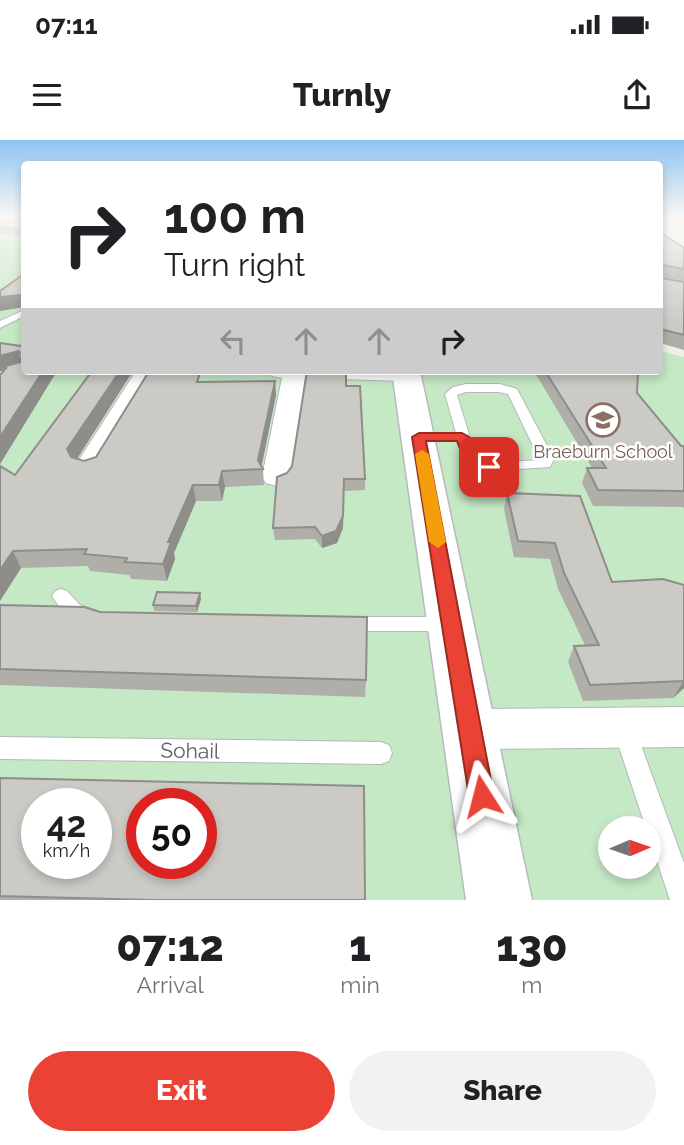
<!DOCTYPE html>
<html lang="en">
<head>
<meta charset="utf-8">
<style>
	:root { --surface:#fff; --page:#f2f2f2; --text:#202124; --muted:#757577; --accent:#ea4335 }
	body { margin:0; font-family:Raleway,sans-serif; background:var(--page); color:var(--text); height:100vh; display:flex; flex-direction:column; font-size:26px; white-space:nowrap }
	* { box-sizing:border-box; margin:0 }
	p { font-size:23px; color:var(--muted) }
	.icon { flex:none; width:38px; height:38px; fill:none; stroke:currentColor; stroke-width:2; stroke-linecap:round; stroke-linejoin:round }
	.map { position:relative; height:760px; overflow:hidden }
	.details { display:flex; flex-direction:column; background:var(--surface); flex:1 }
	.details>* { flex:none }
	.banner { position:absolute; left:21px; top:21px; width:642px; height:214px; border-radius:7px; box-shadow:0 4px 10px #0003; background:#fff; color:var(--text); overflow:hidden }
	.needle { width:46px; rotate:88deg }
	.buttons { position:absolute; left:598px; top:676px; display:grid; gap:14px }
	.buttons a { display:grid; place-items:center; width:63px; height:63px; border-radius:50%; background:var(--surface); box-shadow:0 4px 10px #0003; font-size:35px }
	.speed { position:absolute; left:21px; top:648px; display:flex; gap:14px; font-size:35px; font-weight:700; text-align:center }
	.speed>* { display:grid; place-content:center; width:91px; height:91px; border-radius:50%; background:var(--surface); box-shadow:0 4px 10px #0003; line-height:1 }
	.speed small { font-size:18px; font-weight:400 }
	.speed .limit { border:10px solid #d22; background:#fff; color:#111 }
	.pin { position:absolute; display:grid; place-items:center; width:60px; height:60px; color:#fff; margin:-30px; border-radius:14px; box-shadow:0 4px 10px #0006 }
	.me { position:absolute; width:77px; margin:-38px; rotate:351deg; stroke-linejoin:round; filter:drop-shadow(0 0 5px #0008) }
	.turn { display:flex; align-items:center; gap:24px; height:147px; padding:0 28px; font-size:32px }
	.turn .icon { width:91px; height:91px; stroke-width:2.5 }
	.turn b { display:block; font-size:49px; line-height:60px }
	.lanes { display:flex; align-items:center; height:66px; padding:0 28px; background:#0003; justify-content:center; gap:35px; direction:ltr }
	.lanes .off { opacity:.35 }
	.eta { display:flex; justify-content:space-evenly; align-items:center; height:119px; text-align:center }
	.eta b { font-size:42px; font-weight:800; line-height:49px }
	.button { display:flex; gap:14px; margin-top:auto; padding:14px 28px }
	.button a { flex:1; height:80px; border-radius:42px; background:var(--accent); color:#fff; font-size:28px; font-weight:800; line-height:80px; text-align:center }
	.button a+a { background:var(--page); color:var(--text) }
	.status { display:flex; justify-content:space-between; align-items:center; height:49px; padding:0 35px; background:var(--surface); direction:ltr }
	.status svg { height:19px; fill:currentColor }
	header { display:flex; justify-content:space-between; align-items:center; height:91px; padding:0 28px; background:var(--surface); font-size:32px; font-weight:800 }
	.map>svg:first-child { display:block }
	.green { fill:#c5e8c5; fill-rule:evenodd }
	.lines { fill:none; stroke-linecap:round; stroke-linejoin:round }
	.service-casing { stroke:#b5b8bc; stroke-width:2 }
	.minor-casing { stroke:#b5b8bc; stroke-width:2 }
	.secondary-casing { stroke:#b6babf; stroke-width:3 }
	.service { fill:#fff; fill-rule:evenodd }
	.minor { fill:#fff; fill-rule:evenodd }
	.secondary { fill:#fff; fill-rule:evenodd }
	.wall { fill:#afaea9 }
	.shaded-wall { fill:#8f8d8a }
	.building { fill:#cccac5; stroke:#8f8d8a; stroke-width:2; fill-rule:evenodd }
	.route { fill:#ea4335; stroke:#982c22; stroke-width:2 }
	.slow { fill:#f59e0b }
	.labels { text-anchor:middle; stroke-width:5; stroke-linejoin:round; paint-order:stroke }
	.education-label { font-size:18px; fill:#785e54; stroke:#fff }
	.near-street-label { font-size:21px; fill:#5f6368; stroke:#fff }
</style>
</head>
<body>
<div class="status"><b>07:11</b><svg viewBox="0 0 49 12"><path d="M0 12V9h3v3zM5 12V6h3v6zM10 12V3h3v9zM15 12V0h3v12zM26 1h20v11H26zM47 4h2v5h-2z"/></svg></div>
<header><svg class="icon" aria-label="menu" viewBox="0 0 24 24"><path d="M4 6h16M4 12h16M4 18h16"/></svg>Turnly<svg class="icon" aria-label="share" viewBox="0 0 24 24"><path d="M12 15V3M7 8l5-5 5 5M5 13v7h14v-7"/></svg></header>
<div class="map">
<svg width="684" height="760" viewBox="0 0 684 760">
	<rect width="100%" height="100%" fill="#f1efe8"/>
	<path class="green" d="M 0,78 L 24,78 L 24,231 L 660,231 L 660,211 L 684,217 L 684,760 L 0,760 ZM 37,663 L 96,663 L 96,723 L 37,723 ZM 142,663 L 201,663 L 201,723 L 142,723 ZM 611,688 L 649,688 L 649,726 L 611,726 Z"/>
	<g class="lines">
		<defs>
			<g id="service">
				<polygon points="24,170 24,176 0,188 0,181"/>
				<path d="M 466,244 L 500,244 L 517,249 L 554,319 L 550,327 L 489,331 L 464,319 L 458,301 L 414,300 L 412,297 L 419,293 L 456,293 L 445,254 L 453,247 ZM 466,252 L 499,252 L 508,254 L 540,320 L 491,323 L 475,314 L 457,255 Z"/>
				<path d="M 61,449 L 67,451 L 80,465 L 97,471 L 99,476 L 97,481 C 78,487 61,471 52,456 L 55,451 Z"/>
				<polygon points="346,477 446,477 453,479 455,484 453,489 446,491 346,491 339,489 337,484 339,479"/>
				<polygon points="624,579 632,582 635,589 684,723 684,760 670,760 649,697 649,688 646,688 613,589 616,582"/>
				<polygon points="0,597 381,602 389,605 392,613 389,621 381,624 0,619"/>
			</g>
			<g id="minor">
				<polygon points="136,231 158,231 99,332 89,334 79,332 75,326"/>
				<polygon points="269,231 415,231 417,234 414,239 406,241 305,238 290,337 286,343 276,346 266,343 262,337 282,238 272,236"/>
				<polygon points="684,567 684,607 471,609 455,603 449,589 455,575 471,569"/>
			</g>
			<polygon id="secondary" points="392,231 420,231 532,760 466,760"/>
		</defs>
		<use href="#service" class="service-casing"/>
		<use href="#minor" class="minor-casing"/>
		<use href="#secondary" class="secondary-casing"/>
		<use href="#service" class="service"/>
		<use href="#minor" class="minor"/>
		<use href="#secondary" class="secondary"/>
	</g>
	<g class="wall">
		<polygon points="24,78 24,96 0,94 0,82 24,79"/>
		<polygon points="660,78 684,78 684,80 660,81"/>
		<polygon points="660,92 684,108 684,141 662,137 662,138 684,142 684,210 660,203"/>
		<polygon points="24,134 24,167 0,171 0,151"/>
		<polygon points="24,202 24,231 57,231 0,324 0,235 3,231 0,231 0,203 21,206"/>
		<polygon points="92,231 130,231 131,234 77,319 84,321 96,317 201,242 275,241 276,255 261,327 263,329 264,345 225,347 222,361 196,361 174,413 175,419 167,441 131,439 129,435 90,431 88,426 21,428 0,461 0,326 15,335"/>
		<polygon points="534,231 638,231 637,253 681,306 684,306 684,369 683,367 593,366 582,343 587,328 592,328"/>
		<polygon points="346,246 365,339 365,350 344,351 343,388 337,403 322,408 315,399 275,400 273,388 287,333"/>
		<polygon points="507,353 612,442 684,445 684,548 673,558 583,561 568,522 574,506 585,505 558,449 550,419 514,417 504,369"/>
		<polygon points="201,459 197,472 154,471 153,465"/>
		<polygon points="0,465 366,540 365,557 0,545"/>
		<polygon points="0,638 365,760 0,760"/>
	</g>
	<g class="shaded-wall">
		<polygon points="20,155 24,167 0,171 0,157"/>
		<polygon points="18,211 23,225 6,228 2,227 3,231 0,231 0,216"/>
		<polygon points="43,231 57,231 0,324 0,297"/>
		<polygon points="120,231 130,231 131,234 73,325 67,309"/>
		<polygon points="275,241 276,255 261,329 258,320"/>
		<polygon points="222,331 225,347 222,361 219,345"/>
		<polygon points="344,339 343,388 337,403 322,408 322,396"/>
		<polygon points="193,345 196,361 174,413 175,419 167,441 163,424 168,402"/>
		<polygon points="13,411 21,428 0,461 0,430"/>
		<polygon points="200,453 201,459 197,472 196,466"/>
		<polygon points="684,541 684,548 673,558 683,542"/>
	</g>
	<g class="building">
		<polygon points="24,78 24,90 0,87 0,82 24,79"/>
		<polygon points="660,92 684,108 684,129 662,125 662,138 684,142 684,195 660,189"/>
		<polygon points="24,134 24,157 22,157 20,155 0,157 0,151"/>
		<polygon points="24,202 24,215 18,211 0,216 0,203 21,206"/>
		<polygon points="24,221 24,231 43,231 0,297 0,235 6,228 2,227"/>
		<polygon points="92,231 120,231 67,309 71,317 84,321 96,317 148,233 200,233 197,242 275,241 258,320 263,329 222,331 219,345 193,345 168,402 171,402 163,424 125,422 127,418 84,414 87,409 13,411 0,430 0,326 15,335"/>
		<polygon points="307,231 346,232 346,246 360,246 365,339 344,339 343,376 336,391 322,396 315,387 273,388 277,337 287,333 292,326"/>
		<polygon points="545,231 638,231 637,253 681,306 684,306 684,351 598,350 587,328 606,328"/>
		<polygon points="507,353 580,356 612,442 663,439 684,445 684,541 590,545 574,506 599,505 564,433 555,403 518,401"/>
		<polygon points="157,452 200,453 196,466 153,465"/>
		<polygon points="0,465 84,467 100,472 367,477 366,540 0,529"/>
		<path d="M 0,638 L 364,646 L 365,760 L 150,760 L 0,756 ZM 37,663 L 96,663 L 96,723 L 37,723 ZM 142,663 L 201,663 L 201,723 L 142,723 Z"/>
	</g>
	<linearGradient id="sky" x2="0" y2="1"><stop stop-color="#8fc3f1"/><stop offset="0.42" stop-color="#f9f8f5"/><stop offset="1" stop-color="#f9f8f5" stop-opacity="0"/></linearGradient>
	<rect width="684" height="184" fill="url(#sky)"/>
	<path class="route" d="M 462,293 L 469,297 L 475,314 L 494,324 L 494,330 C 475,334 462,317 457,301 L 426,301 L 494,656 L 490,664 L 482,668 L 473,664 L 469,656 L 412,297 L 419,293 Z"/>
	<polygon class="slow" points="422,310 429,314 446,402 438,408 429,402 415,314"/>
	<defs>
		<symbol id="school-ring" viewBox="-11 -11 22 22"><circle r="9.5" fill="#fff" stroke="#8d6e63" stroke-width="1.5"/><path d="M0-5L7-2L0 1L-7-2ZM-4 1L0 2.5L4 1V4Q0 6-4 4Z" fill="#8d6e63"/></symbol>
	</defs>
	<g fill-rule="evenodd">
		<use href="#school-ring" x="584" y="261" width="38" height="38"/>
	</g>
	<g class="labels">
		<g class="education-label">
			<text x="603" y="318">Braeburn School</text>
		</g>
		<g class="near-street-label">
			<text transform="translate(190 611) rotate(1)" y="7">Sohail</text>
		</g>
	</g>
</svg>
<div class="buttons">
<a><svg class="needle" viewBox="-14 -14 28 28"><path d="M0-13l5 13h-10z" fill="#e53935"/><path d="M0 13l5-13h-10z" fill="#757577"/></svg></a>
</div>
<div class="speed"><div>42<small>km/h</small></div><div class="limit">50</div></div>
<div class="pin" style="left:489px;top:327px;background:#d93025"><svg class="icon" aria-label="arrive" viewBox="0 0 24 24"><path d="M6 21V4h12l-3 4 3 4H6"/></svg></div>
<svg class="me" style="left:482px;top:656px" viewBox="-20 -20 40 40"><path d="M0-17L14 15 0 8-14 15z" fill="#ea4335" stroke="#fff" stroke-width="4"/></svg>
<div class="banner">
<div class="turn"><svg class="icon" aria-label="right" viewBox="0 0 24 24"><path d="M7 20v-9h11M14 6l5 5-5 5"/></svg><div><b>100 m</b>Turn right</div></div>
<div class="lanes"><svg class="icon off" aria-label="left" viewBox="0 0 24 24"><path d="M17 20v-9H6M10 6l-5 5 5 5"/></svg><svg class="icon off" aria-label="ahead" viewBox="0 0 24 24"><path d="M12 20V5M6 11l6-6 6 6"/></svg><svg class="icon off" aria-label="ahead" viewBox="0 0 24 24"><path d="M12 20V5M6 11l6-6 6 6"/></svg><svg class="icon" aria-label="right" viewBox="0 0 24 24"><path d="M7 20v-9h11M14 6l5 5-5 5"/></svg></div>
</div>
</div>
<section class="details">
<div class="eta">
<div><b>07:12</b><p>Arrival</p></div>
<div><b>1</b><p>min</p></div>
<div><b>130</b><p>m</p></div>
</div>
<div class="button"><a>Exit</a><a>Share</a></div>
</section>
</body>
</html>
